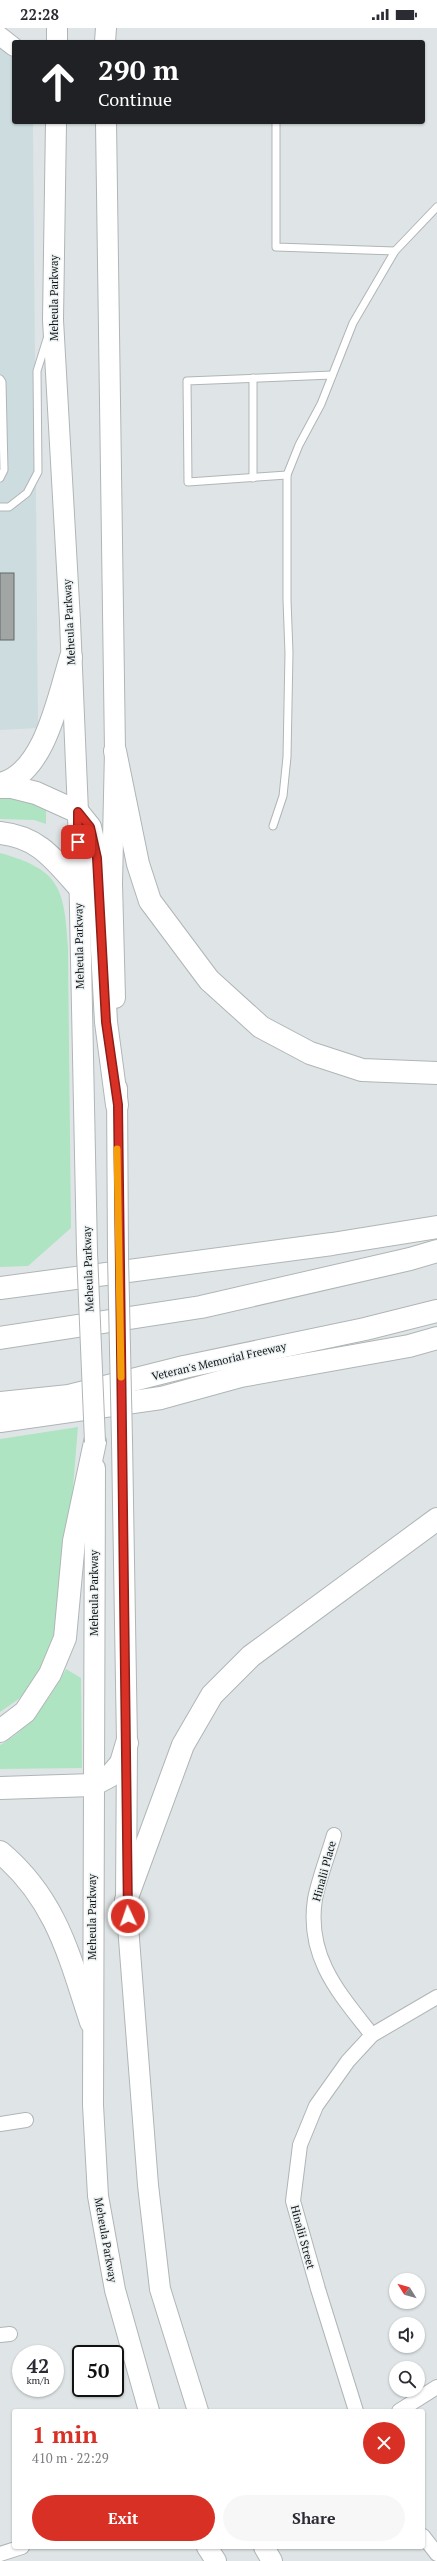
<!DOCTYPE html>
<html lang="en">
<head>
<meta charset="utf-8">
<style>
	:root { --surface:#fff; --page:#f7f7f7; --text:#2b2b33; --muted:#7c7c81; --accent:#d93025 }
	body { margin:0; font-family:"PT Serif",serif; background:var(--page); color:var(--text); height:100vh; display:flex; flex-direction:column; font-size:15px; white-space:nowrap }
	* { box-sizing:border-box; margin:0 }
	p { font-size:13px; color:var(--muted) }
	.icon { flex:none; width:22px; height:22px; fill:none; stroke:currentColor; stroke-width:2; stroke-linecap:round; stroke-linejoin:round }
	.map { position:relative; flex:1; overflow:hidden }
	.panel { position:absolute; left:12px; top:2381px; width:413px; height:140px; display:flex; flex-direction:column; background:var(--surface); border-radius:4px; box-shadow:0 1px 3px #0004 }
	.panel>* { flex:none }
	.top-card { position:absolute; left:12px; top:12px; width:413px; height:84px; border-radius:4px; box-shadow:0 1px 3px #0004; background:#202124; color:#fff; overflow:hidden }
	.needle { width:26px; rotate:307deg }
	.tools { position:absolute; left:389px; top:2245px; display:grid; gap:8px }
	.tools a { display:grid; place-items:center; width:36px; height:36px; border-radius:50%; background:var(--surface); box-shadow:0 1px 3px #0004; font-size:20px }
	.speed { position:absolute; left:12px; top:2317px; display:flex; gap:8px; font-size:20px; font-weight:700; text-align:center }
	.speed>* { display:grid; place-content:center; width:52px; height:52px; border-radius:50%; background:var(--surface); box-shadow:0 1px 3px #0004; line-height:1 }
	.speed small { font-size:10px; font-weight:400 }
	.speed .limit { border:2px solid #111; border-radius:6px; background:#fff; color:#111 }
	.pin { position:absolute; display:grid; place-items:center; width:34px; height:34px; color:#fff; margin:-17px; border-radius:8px; box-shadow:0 2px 6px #0006 }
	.me { position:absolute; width:44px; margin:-22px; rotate:357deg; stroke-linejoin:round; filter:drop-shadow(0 0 3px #0008) }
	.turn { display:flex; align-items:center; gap:14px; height:84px; padding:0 20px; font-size:18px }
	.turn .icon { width:52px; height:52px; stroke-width:2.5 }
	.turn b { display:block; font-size:28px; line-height:34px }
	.round { display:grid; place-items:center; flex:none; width:42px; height:42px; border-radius:21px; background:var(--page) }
	.summary { display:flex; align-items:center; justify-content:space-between; height:68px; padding:0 20px }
	h1 { font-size:24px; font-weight:800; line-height:30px; color:var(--accent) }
	.cta { display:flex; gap:8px; margin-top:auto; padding:8px 20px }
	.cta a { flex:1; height:46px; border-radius:24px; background:var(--accent); color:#fff; font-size:16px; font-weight:800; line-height:46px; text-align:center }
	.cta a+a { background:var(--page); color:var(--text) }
	.status { display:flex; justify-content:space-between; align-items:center; height:28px; padding:0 20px; background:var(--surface); direction:ltr }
	.status svg { height:11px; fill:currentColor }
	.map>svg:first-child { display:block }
	.built { fill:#cddcdf }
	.green { fill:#afe4c2 }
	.building { fill:#a1a6a5; stroke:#636867 }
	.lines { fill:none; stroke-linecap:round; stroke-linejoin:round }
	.service-casing { stroke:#b0b5b6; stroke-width:9 }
	.minor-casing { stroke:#b0b5b6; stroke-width:16 }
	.tertiary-casing { stroke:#b0b5b6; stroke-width:20 }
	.secondary-casing { stroke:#b0b5b6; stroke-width:22 }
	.motorway-casing { stroke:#b0b5b6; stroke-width:24 }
	.service { stroke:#fff; stroke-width:7 }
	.minor { stroke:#fff; stroke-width:14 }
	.tertiary { stroke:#fff; stroke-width:18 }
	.secondary { stroke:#fff; stroke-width:20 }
	.motorway { stroke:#fff; stroke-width:22 }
	.secondary-bridge-casing { stroke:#b0b5b6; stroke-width:22; stroke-linecap:butt }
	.secondary-bridge { stroke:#fff; stroke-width:20 }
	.route-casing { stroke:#8d1f18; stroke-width:10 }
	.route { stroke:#d93025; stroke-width:7 }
	.slow { stroke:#f59e0b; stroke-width:7 }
	.labels { text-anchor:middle; stroke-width:3; stroke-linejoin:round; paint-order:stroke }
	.street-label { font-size:11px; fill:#111314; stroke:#ecf2f3 }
</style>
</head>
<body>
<div class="status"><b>22:28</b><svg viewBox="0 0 49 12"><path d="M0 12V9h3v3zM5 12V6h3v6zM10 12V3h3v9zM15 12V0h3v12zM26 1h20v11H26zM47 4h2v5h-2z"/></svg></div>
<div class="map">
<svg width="437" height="2533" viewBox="0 0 437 2533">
	<rect width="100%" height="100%" fill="#dfe5e6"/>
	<polygon class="built" points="0,17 14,32 14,94 33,94 38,700 0,702"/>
	<g class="green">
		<polygon points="0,768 46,779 46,796 34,792 0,791"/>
		<path d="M 0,825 C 62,842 64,862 68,921 L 71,1200 L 28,1238 L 0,1239 Z"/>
		<polygon points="78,1399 62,1591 54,1616 30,1663 0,1684 0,1411"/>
		<path d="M 66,1641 L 81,1650 L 82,1740 L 0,1741 L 0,1717 C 31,1700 50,1670 66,1641 Z"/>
	</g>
	<rect class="building" x="0" y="545" width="14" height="67"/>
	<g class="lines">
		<defs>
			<g id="service">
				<polyline points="276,94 276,219 395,223"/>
				<polyline points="0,351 2,354 4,442 0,450"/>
				<polyline points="287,447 188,454 187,353 332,347"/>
				<polyline points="253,450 253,350"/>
				<polyline points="0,479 9,479 27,465 38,444 37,343 47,311"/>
				<polyline points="273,798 283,768 287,729 289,625 287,572 287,447 299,417 321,376 353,295 395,223 437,179"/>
			</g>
			<g id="minor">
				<path d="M 334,1807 C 328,1828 319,1850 315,1871 C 306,1929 339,1965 372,2007"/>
				<polyline points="0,2096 26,2092"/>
				<polyline points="0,2307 10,2306"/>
				<polyline points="356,2383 318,2261 293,2173 300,2117 316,2078 348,2033 372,2007 437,1969"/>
				<polyline points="399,2383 437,2359"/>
				<polyline points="423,2508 437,2526"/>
				<polyline points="0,2526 22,2519"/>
			</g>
			<polyline id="tertiary" points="0,8 14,19"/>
			<g id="secondary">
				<polyline points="57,14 57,0"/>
				<polyline points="105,14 106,0"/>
				<polyline points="56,94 53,292 70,593 78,784 87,1224"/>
				<polyline points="106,94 115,723 112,856 115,970"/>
				<polyline points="117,1060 118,1228"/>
				<polyline points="122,1413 127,1715 126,1872 148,2157 160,2261 198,2383"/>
				<polyline points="95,1440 93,2077 98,2168 115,2262 149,2383"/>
				<polyline points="207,2519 216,2533"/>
				<polyline points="264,2519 272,2533"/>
			</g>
			<g id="motorway">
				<polyline points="115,723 138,836 150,873 209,952 261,999 310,1025 362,1042 437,1045"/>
				<path d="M 0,756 C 45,746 59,667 71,629"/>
				<polyline points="0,759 12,759 36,765 78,784 90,799 97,830 106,994 117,1077"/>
				<path d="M 0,805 C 38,809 53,830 78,858"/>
				<polyline points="0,1260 332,1216 437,1199"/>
				<polyline points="0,1310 201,1279 410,1231 437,1223"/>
				<polyline points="0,1375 69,1368 184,1339 365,1301 437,1283"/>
				<polyline points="0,1393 161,1370 241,1348 409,1318 437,1310"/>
				<polyline points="0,1703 25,1684 50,1646 65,1610 74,1513 95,1414"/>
				<polyline points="0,1760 93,1757 110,1748 121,1735 127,1715"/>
				<path d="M 0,1824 C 56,1871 69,1927 91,1994"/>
				<polyline points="126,1872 183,1717 212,1667 251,1628 437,1491"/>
			</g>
		</defs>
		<use href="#service" class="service-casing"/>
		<use href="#minor" class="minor-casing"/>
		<use href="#tertiary" class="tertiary-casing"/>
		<use href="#secondary" class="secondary-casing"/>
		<use href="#motorway" class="motorway-casing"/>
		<use href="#service" class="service"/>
		<use href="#minor" class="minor"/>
		<use href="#tertiary" class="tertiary"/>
		<use href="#secondary" class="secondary"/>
		<use href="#motorway" class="motorway"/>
		<defs>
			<g id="secondary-bridge">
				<polyline points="87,1224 95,1414"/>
				<polyline points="118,1228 122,1413"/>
			</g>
		</defs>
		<use href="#secondary-bridge" class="secondary-bridge-casing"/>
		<use href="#secondary-bridge" class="secondary-bridge"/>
	</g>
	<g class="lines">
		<defs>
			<polyline id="route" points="78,814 78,784 90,799 97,830 106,994 118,1077 128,1888"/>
		</defs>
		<use href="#route" class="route-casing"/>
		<use href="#route" class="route"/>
		<polyline class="slow" points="117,1121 121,1349"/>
	</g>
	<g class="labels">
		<g class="street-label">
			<text transform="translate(54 270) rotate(-90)" y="4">Meheula Parkway</text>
			<text transform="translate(69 594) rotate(-93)" y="4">Meheula Parkway</text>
			<text transform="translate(79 918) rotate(-91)" y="4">Meheula Parkway</text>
			<text transform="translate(88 1241) rotate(-92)" y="4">Meheula Parkway</text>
			<text transform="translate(219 1333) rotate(-13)" y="4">Veteran's Memorial Freeway</text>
			<text transform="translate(94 1565) rotate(-90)" y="4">Meheula Parkway</text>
			<text transform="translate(324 1843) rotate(-75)" y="4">Hinalii Place</text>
			<text transform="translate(92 1889) rotate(-90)" y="4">Meheula Parkway</text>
			<text transform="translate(303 2209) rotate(75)" y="4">Hinalii Street</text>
			<text transform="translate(106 2212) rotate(80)" y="4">Meheula Parkway</text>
		</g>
	</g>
</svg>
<div class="tools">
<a><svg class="needle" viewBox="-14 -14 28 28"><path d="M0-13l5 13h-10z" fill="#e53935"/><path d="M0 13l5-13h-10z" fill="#7c7c81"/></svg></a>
<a><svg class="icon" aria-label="sound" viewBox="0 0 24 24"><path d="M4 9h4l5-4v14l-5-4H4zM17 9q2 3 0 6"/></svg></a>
<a><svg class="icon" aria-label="search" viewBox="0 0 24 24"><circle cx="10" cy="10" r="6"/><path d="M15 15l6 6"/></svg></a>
</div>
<div class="speed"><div>42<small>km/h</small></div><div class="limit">50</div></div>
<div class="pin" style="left:78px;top:814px;background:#d93025"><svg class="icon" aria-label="arrive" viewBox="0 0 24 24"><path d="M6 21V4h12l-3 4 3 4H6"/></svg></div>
<svg class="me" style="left:128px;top:1888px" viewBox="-20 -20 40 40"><circle r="17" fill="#d93025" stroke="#fff" stroke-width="3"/><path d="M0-11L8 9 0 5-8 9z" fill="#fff"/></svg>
<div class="top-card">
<div class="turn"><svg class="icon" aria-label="ahead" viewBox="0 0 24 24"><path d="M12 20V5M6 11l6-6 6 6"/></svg><div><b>290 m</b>Continue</div></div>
</div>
<section class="panel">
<div class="summary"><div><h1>1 min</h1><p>410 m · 22:29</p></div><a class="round" style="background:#d93025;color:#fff"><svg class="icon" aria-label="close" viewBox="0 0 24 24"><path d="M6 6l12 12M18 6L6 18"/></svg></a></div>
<div class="cta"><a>Exit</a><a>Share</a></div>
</section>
</div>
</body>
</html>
